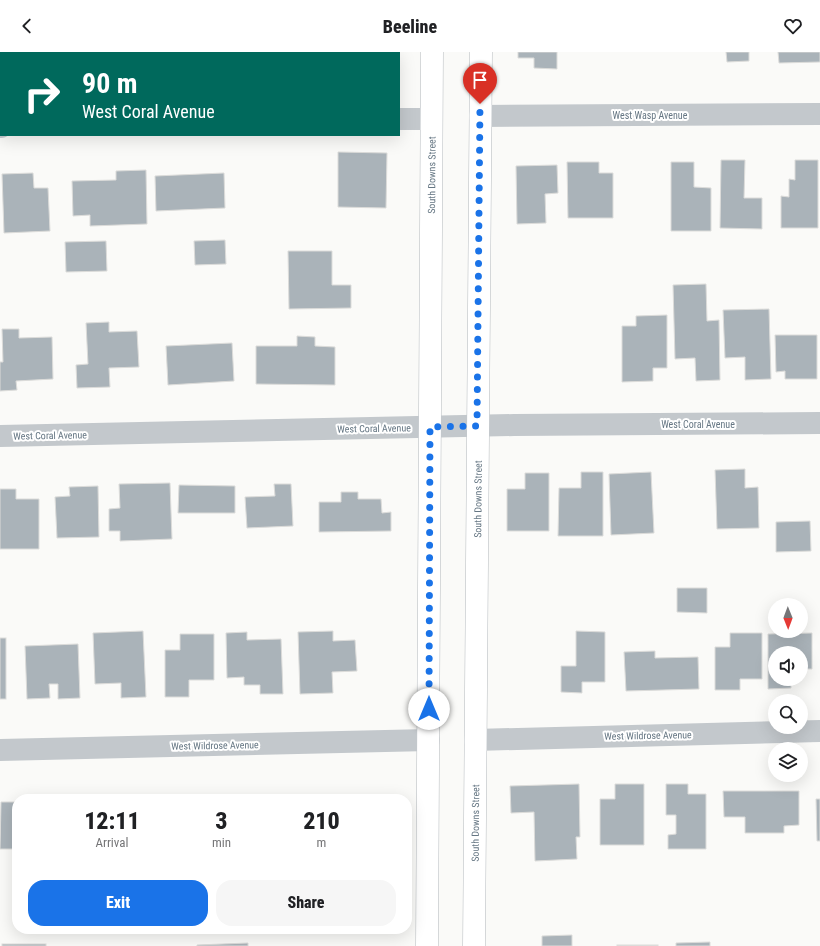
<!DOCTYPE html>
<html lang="en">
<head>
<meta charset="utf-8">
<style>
	:root { --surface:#fff; --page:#f6f6f6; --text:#202124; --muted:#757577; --accent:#1a73e8 }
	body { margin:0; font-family:"Roboto Condensed",sans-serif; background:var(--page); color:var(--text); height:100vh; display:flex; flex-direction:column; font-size:15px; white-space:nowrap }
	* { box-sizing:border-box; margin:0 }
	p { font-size:13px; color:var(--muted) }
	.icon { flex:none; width:22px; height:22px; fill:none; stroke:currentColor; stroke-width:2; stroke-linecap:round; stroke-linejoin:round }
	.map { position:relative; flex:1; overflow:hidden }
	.side { position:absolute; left:12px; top:742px; width:400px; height:140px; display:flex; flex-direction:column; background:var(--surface); border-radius:16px; box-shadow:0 4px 16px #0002 }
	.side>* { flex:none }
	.guide { position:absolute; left:0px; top:0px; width:400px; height:84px; box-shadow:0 4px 16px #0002; background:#00695c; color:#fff; overflow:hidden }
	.needle { width:26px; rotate:179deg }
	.controls { position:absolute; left:768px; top:546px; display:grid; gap:8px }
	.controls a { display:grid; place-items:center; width:40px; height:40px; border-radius:50%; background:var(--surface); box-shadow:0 4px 16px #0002; font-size:20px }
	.pin { position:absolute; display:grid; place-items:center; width:34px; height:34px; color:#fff; margin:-41px -17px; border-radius:50% 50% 50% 0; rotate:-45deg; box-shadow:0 0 4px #0007 }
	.pin .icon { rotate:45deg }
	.me { position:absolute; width:44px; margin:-22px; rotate:0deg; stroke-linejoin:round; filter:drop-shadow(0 0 3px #0008) }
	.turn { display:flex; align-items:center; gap:14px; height:84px; padding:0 16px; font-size:18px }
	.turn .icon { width:52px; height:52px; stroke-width:2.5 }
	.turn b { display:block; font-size:28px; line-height:34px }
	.eta { display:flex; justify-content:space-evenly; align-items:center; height:68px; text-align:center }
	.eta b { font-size:24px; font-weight:800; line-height:28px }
	.button { display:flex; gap:8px; margin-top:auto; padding:8px 16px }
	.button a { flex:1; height:46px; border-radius:16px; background:var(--accent); color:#fff; font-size:16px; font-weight:800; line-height:46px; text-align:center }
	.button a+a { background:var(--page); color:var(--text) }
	header { display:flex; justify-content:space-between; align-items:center; height:52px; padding:0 16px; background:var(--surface); font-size:18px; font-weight:800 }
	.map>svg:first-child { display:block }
	.building { fill:#aab3b9; stroke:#dcdcda }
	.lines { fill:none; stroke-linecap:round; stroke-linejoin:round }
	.major-casing { stroke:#b5babe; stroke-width:23 }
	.minor { stroke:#c3c8cc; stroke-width:22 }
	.major { stroke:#fff; stroke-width:22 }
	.route { stroke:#1a73e8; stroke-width:7; stroke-dasharray:0 12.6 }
	.labels { text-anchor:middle; stroke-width:4; stroke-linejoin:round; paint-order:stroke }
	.street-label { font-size:10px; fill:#657683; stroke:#fff }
</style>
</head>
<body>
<header><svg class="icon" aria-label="back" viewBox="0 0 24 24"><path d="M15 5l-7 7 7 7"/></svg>Beeline<svg class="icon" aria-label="heart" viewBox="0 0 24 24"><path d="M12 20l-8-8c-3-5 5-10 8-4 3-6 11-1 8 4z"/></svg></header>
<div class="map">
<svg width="820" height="894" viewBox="0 0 820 894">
	<rect width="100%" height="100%" fill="#fafaf8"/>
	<g class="building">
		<polygon points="0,0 50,0 50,1 1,1 0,23"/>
		<rect x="71" y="0" width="69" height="1"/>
		<rect x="162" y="0" width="54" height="1"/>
		<rect x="338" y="0" width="51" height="1"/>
		<polygon points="518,0 557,0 557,17 534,16 534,6 518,6"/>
		<polygon points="726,0 749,0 749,9 727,10"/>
		<polygon points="778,0 820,0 820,10 779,11"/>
		<polygon points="338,100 387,101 386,156 338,155"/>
		<polygon points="721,108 745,108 744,146 762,146 762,177 720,176"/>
		<polygon points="795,108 818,108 818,176 781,176 781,144 789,145 789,127 795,128"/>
		<polygon points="567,110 599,110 599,121 613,121 613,166 568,166"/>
		<polygon points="671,110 694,110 694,135 711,136 711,179 671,179"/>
		<polygon points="557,113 558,141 545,142 546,171 517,172 516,114"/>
		<polygon points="146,118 147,172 90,174 90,163 73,164 72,129 116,128 116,119"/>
		<polygon points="33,121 34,136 48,136 50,179 4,181 2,122"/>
		<polygon points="224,121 225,156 156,159 155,124"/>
		<polygon points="225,188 226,212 195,213 194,189"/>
		<polygon points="106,189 107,219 66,220 65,190"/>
		<polygon points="288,199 332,199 332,233 351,233 351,256 289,257"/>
		<polygon points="706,232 707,269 719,268 720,328 696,329 695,306 675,307 673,233"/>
		<polygon points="769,257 771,327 745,328 745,305 725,306 723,258"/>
		<polygon points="667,263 667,316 653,316 653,329 622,330 622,274 636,274 636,264"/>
		<polygon points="109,270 109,280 137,279 139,315 109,316 110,335 77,336 76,313 88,312 86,271"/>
		<polygon points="2,277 19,277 19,286 52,285 53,327 16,329 17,338 0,339 0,310 3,310"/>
		<polygon points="775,283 817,283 817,327 785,327 785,319 776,320"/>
		<polygon points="297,284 315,285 315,294 335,295 335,333 256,332 256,294 297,294"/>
		<polygon points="232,291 234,329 168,333 166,294"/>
		<polygon points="745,417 745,436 758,435 759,476 717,477 715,418"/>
		<polygon points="581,420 603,420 603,484 558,484 559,436 581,436"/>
		<polygon points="651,420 654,481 611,483 609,422"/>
		<polygon points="525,421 549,421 549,479 507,479 507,437 525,437"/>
		<polygon points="170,431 172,487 120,489 120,479 109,479 109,457 120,456 119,432"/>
		<polygon points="274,432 291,432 293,474 247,476 245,445 275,444"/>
		<polygon points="179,433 235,434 235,461 178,461"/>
		<polygon points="98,434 99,485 57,486 55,445 70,444 69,435"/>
		<polygon points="0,437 16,437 16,447 39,447 39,497 0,497"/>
		<polygon points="341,440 358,440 358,447 381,447 382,461 391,460 391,479 319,480 319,450 341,450"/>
		<polygon points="810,469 811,499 776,500 776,470"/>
		<polygon points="677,536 707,536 707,561 677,560"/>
		<polygon points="143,579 146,645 121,646 121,631 95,632 93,581"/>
		<polygon points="333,579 333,589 355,588 357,619 332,620 333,641 300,642 298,580"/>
		<polygon points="576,579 605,580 605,630 582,630 582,641 561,640 561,614 576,614"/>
		<polygon points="247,580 247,588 281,587 283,642 260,642 260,633 244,633 244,625 227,626 226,581"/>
		<polygon points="730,581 762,581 762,627 740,627 740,638 715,638 715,595 730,595"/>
		<polygon points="812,581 812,617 801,617 801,601 775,601 775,627 791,627 791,636 768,637 768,582"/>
		<polygon points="180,582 214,582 214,628 189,628 189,645 165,645 165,598 180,598"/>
		<rect x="0" y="586" width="6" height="61"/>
		<polygon points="78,592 80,646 58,647 58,632 49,632 50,646 27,647 25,594"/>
		<polygon points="655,599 655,606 698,605 699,637 626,639 624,600"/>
		<polygon points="579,732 580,785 576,785 577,807 535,809 534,760 511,761 510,734"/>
		<polygon points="615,732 644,732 644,793 600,793 600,747 615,747"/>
		<polygon points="666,732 688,732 688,742 706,742 706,797 668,797 668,783 676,782 676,763 666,763"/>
		<polygon points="723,739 799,739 799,773 784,774 784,781 745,781 745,765 724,765"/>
		<polygon points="270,743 270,747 245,747 245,744"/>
		<polygon points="315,743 315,747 289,747 289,744"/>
		<polygon points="816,747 820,747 820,789 817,789"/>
		<polygon points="1,750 17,750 17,797 0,797"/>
		<polygon points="572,883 572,894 542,894 542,884"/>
		<polygon points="710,890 710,894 676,894 676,891"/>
		<polygon points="248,891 248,894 197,894 197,893"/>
		<rect x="2" y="892" width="44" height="2"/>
		<rect x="617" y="893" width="41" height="1"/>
	</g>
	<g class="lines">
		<defs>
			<g id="major">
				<path id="s1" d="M 427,894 L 432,0"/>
				<path id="s2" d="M 474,894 L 481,0"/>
			</g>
		</defs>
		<use href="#major" class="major-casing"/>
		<g class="minor">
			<polyline points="480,64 820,62"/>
			<polyline points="399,67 431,67"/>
			<polyline points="0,75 1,75"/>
			<polyline points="0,384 514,373 820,371"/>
			<polyline points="475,688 820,679"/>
			<polyline points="0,698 429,688"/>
		</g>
		<use href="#major" class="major"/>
	</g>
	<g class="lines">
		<polyline class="route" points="429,657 430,375 477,374 480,52"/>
	</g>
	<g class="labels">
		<g class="street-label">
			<text x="650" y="67">West Wasp Avenue</text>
			<text dy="4" stroke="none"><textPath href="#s1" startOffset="771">South Downs Street</textPath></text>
			<text x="698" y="376">West Coral Avenue</text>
			<text transform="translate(374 376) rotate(-1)" y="4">West Coral Avenue</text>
			<text transform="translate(50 383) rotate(-1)" y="4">West Coral Avenue</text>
			<text dy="4" stroke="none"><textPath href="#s2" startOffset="447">South Downs Street</textPath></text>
			<text transform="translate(648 683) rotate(-1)" y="4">West Wildrose Avenue</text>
			<text transform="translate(215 693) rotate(-1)" y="4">West Wildrose Avenue</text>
			<text dy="4" stroke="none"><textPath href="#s2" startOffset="123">South Downs Street</textPath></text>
		</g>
	</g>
</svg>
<div class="controls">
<a><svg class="needle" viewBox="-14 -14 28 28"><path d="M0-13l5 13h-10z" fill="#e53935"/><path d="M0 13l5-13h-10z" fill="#757577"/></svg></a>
<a><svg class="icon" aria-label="sound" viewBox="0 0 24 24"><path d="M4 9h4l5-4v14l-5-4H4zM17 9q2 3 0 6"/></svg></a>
<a><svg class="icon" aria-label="search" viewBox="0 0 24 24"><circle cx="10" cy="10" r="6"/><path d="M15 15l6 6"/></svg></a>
<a><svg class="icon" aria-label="layers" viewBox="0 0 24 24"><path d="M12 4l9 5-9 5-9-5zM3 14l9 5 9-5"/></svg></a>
</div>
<div class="pin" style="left:480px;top:52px;background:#d93025"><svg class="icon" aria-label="arrive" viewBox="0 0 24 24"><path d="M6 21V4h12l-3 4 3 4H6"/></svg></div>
<svg class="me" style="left:429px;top:657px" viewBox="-20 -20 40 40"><circle r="19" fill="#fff"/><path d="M0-13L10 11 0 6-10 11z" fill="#1a73e8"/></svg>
<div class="guide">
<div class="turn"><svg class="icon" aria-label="right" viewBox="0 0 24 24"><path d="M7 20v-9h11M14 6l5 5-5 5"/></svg><div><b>90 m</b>West Coral Avenue</div></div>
</div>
<section class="side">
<div class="eta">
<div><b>12:11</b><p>Arrival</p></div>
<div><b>3</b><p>min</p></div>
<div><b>210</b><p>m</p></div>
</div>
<div class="button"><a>Exit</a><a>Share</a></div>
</section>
</div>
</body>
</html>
